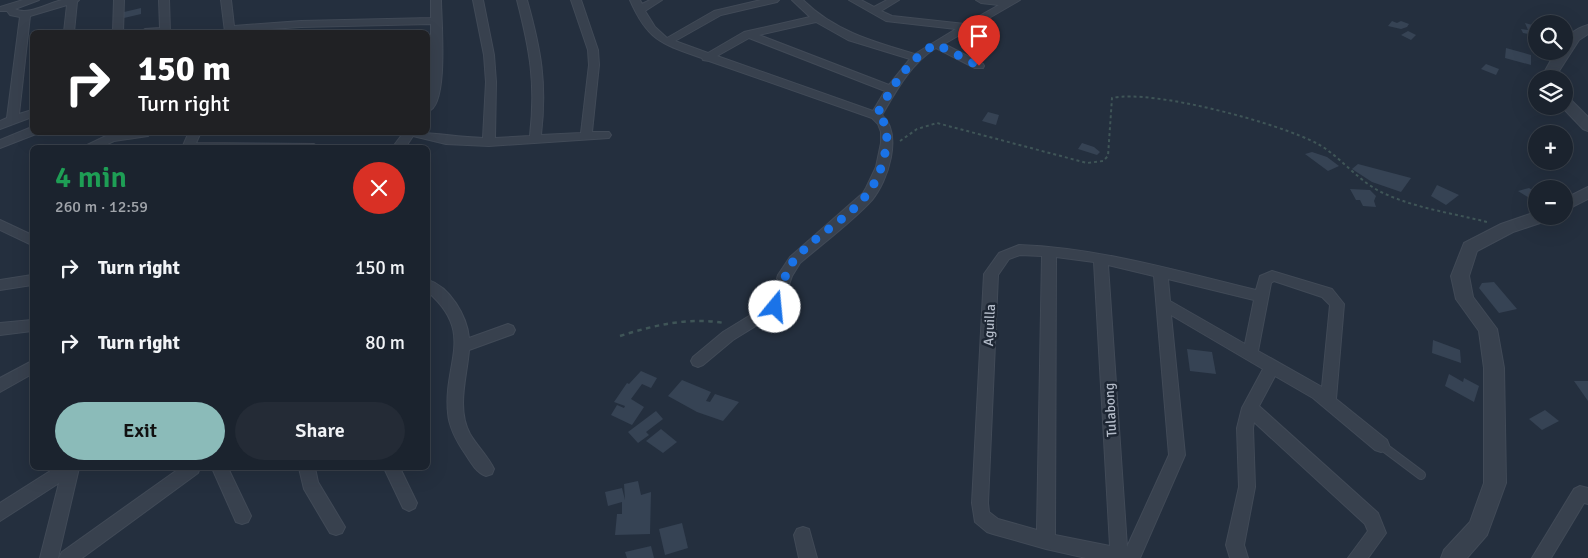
<!DOCTYPE html>
<html lang="en">
<head>
<meta charset="utf-8">
<style>
	:root { --surface:#1b232e; --page:#242b36; --text:#f1f3f6; --muted:#a0a4aa; --line:#39404a; --accent:#8bbbb9 }
	body { margin:0; font-family:Signika,sans-serif; background:var(--page); color:var(--text); height:100vh; display:flex; flex-direction:column; font-size:19px; white-space:nowrap }
	* { box-sizing:border-box; margin:0 }
	p { font-size:16px; color:var(--muted) }
	.icon { flex:none; width:28px; height:28px; fill:none; stroke:currentColor; stroke-width:2; stroke-linecap:round; stroke-linejoin:round }
	.map { position:relative; flex:1; overflow:hidden }
	.side { position:absolute; left:30px; top:145px; width:400px; height:325px; display:flex; flex-direction:column; background:var(--surface); border-radius:8px; box-shadow:0 5px 20px #0002,0 0 0 1px var(--line) }
	.side>* { flex:none }
	.hud { position:absolute; left:30px; top:30px; width:400px; height:105px; border-radius:8px; box-shadow:0 5px 20px #0002,0 0 0 1px var(--line); background:#202124; color:#fff; overflow:hidden }
	.controls { position:absolute; left:1528px; top:15px; display:grid; gap:10px }
	.controls a { display:grid; place-items:center; width:45px; height:45px; border-radius:50%; background:var(--surface); box-shadow:0 5px 20px #0002,0 0 0 1px var(--line); font-size:25px }
	.pin { position:absolute; display:grid; place-items:center; width:42px; height:42px; color:#fff; margin:-51px -21px; border-radius:50% 50% 50% 0; rotate:-45deg; box-shadow:0 0 5px #0007 }
	.pin .icon { rotate:45deg }
	.me { position:absolute; width:55px; margin:-28px; rotate:17deg; stroke-linejoin:round; filter:drop-shadow(0 0 4px #0008) }
	.turn { display:flex; align-items:center; gap:18px; height:105px; padding:0 25px; font-size:22px }
	.turn .icon { width:65px; height:65px; stroke-width:2.5 }
	.turn b { display:block; font-size:35px; line-height:42px }
	.round { display:grid; place-items:center; flex:none; width:52px; height:52px; border-radius:26px; background:var(--page) }
	.overview { display:flex; align-items:center; justify-content:space-between; height:85px; padding:0 25px }
	h1 { font-size:30px; font-weight:600; line-height:38px; color:#1e9e55 }
	.cta { display:flex; gap:10px; margin-top:auto; padding:10px 25px }
	.cta a { flex:1; height:58px; border-radius:30px; background:var(--accent); color:#111; font-size:20px; font-weight:600; line-height:58px; text-align:center }
	.cta a+a { background:var(--page); color:var(--text) }
	ul { padding:0; list-style:none }
	li { display:flex; align-items:center; gap:15px; height:75px; padding:0 25px }
	li div { flex:1 }
	li b { display:block; font-size:19px }
	li em { font-style:normal }
	.map>svg:first-child { display:block }
	.building { fill:#364354 }
	.lines { fill:none; stroke-linecap:round; stroke-linejoin:round }
	.service-casing { stroke:#414a57; stroke-width:10 }
	.minor-casing { stroke:#414a57; stroke-width:2 }
	.tertiary-casing { stroke:#414a57; stroke-width:2 }
	.path-far1 { stroke:#3f5557; stroke-width:2; stroke-dasharray:3 3; stroke-linecap:butt }
	.path { stroke:#3f5557; stroke-width:2.5; stroke-dasharray:4.5 4.5; stroke-linecap:butt }
	.service { stroke:#38414e; stroke-width:8 }
	.minor { fill:#38414e; fill-rule:evenodd }
	.tertiary { fill:#38414e; fill-rule:evenodd }
	.route { stroke:#1a73e8; stroke-width:9; stroke-dasharray:0 16.2 }
	.labels { text-anchor:middle; stroke-width:5; stroke-linejoin:round; paint-order:stroke }
	.street-label { font-size:14px; fill:#b4bcc9; stroke:#1d2633 }
</style>
</head>
<body>
<div class="map">
<svg width="1588" height="558" viewBox="0 0 1588 558">
	<rect width="100%" height="100%" fill="#242f3e"/>
	<g class="building">
		<polygon points="141,8 141,14 124,18 124,12"/>
		<polygon points="1392,21 1397,23 1401,21 1409,24 1407,27 1401,29 1388,26"/>
		<polygon points="1525,23 1536,26 1536,35 1523,33 1521,29 1528,30"/>
		<polygon points="1408,31 1416,35 1411,40 1401,35"/>
		<polygon points="1506,48 1531,55 1531,65 1505,58"/>
		<polygon points="1486,64 1499,69 1496,75 1481,69"/>
		<polygon points="988,112 999,115 996,125 982,121"/>
		<polygon points="1082,143 1094,147 1100,152 1097,155 1078,149"/>
		<polygon points="1312,152 1327,157 1339,166 1328,171 1305,154"/>
		<polygon points="1358,164 1411,178 1401,192 1372,182 1352,169"/>
		<polygon points="1437,185 1459,195 1446,205 1431,196"/>
		<polygon points="1529,188 1536,192 1536,202 1518,191"/>
		<polygon points="1350,189 1370,190 1376,196 1374,201 1376,207 1363,206 1360,200 1356,200"/>
		<polygon points="1494,282 1517,309 1499,313 1479,288 1482,283"/>
		<polygon points="1433,340 1460,350 1461,363 1432,353"/>
		<polygon points="1187,349 1212,352 1216,374 1190,371"/>
		<polygon points="641,371 657,378 651,388 642,384 631,399 644,407 632,425 611,415 617,405 624,408 625,406 614,402 627,383 629,384"/>
		<polygon points="1449,374 1463,382 1464,378 1479,386 1474,402 1445,386"/>
		<polygon points="682,380 711,392 706,401 710,402 715,394 739,402 723,421 697,412 668,396"/>
		<polygon points="1574,381 1588,381 1588,401"/>
		<polygon points="1545,410 1559,421 1542,430 1529,419"/>
		<polygon points="656,411 663,419 646,432 649,435 638,443 628,432"/>
		<polygon points="661,429 677,442 663,453 646,441"/>
		<polygon points="638,481 641,495 651,492 650,534 615,535 617,514 622,514 622,502 608,506 605,492 622,488 625,500 624,484"/>
		<polygon points="682,523 688,548 665,555 659,529"/>
		<polygon points="651,546 654,558 627,558 625,552"/>
	</g>
	<g class="lines">
		<defs>
			<polyline id="service" points="1381,445 1421,475"/>
			<g id="minor">
				<path d="M 23,0 L 39,0 L 15,9 C 28,16 48,3 62,0 C 68,0 74,0 79,0 L 77,2 L 74,32 L 64,32 L 67,5 L 30,16 L 19,114 L 32,110 L 32,117 L 0,129 L 0,121 L 7,118 L 20,17 L 10,15 L 7,11 L 0,11 L 0,7 Z"/>
				<polygon points="114,0 124,0 123,32 113,32"/>
				<polygon points="159,0 169,0 170,32 140,32 145,29 160,28"/>
				<path d="M 221,0 L 231,0 L 234,26 L 301,21 L 431,18 L 431,0 L 441,0 C 441,19 449,107 428,111 L 428,95 L 431,71 L 431,24 L 301,27 L 225,32 Z"/>
				<path d="M 473,0 L 483,0 L 494,55 L 496,82 L 495,138 L 530,136 C 536,84 530,50 517,0 L 527,0 C 541,50 547,83 541,135 L 581,133 L 589,65 L 588,50 L 571,0 L 581,0 L 598,50 L 599,65 L 592,132 L 609,132 L 611,135 L 609,138 L 489,146 L 446,144 L 413,136 L 405,148 L 392,148 L 404,132 C 430,132 456,137 483,138 L 486,82 L 484,55 Z"/>
				<path d="M 630,0 L 640,0 L 642,4 L 650,0 L 662,0 L 645,11 L 655,27 L 667,38 L 714,11 L 761,0 L 779,0 L 777,2 L 721,15 L 675,41 L 708,53 L 744,32 L 810,17 L 792,0 L 803,0 C 834,31 874,42 915,54 L 956,29 L 886,21 L 849,0 L 861,0 L 874,7 L 887,0 L 899,0 L 881,11 L 892,16 L 965,24 L 999,5 L 981,3 L 976,0 L 1020,0 L 944,44 L 983,64 L 984,66 L 983,68 L 975,68 L 936,48 C 911,63 896,91 882,115 C 903,134 888,181 872,200 C 853,221 822,244 800,263 L 792,276 L 780,311 L 733,340 L 703,365 L 698,367 L 693,365 L 691,361 L 693,357 L 723,332 L 769,304 L 778,275 L 790,257 L 863,193 L 866,188 L 876,167 L 881,143 L 881,132 L 878,124 L 872,118 L 709,61 L 703,60 L 702,58 C 662,44 648,41 630,0 ZM 816,22 L 848,40 L 910,59 L 889,85 L 759,35 ZM 749,38 L 885,91 L 873,111 L 717,56 Z"/>
				<polygon points="32,127 32,132 36,134 0,148 0,140"/>
				<polygon points="123,132 153,132 148,136 114,141 99,148 81,148 108,135"/>
				<polygon points="189,132 201,132 196,143 314,144 320,148 182,148"/>
				<polygon points="0,220 32,235 32,245 0,230"/>
				<path d="M 1019,245 C 1100,248 1177,271 1256,290 L 1260,276 L 1272,271 L 1332,289 L 1344,304 L 1336,399 L 1387,440 L 1389,445 L 1387,450 L 1381,452 L 1375,450 L 1313,398 L 1275,376 L 1259,406 L 1378,513 L 1386,533 L 1368,558 L 1348,558 L 1368,531 L 1365,524 L 1254,422 L 1253,428 L 1255,487 L 1244,545 L 1248,558 L 1230,558 L 1226,545 L 1239,487 L 1237,428 L 1242,408 L 1263,369 L 1171,315 L 1185,455 L 1140,558 L 1086,558 L 1046,549 L 993,534 L 987,532 L 975,522 L 972,503 L 984,274 L 999,253 ZM 1020,255 L 1042,256 L 1037,530 L 998,519 L 989,512 L 988,503 L 998,275 L 1009,259 ZM 1056,257 L 1094,262 L 1110,546 L 1055,535 ZM 1108,265 L 1154,276 L 1169,455 L 1127,547 ZM 1168,279 L 1254,300 L 1245,344 L 1170,301 ZM 1274,281 L 1322,297 L 1330,305 L 1322,387 L 1258,351 L 1271,283 Z"/>
				<polygon points="32,275 32,285 0,290 0,280"/>
				<path d="M 428,280 C 450,287 467,316 469,338 L 508,324 L 513,326 L 515,330 L 513,334 L 469,350 C 467,377 456,408 470,434 C 477,446 488,456 494,469 L 492,474 L 486,476 C 477,473 471,463 466,455 C 457,442 449,428 448,413 C 443,362 476,334 428,292 Z"/>
				<polygon points="32,320 32,331 0,335 0,323"/>
				<polygon points="32,361 32,374 0,392 0,378"/>
				<polygon points="55,468 79,468 58,558 40,558 59,483 0,521 0,503"/>
				<polygon points="180,468 200,468 198,473 82,558 59,558 62,552"/>
				<polygon points="212,468 228,468 251,516 248,522 242,524 236,522"/>
				<polygon points="299,468 315,468 318,482 345,527 342,533 336,535 330,533 304,489"/>
				<polygon points="384,468 400,468 417,503 415,508 409,511 403,508"/>
				<polygon points="1580,486 1588,488 1588,504 1584,503 1551,558 1532,558 1574,489"/>
				<polygon points="803,527 809,529 817,558 799,558 794,535 797,529"/>
			</g>
			<g id="tertiary">
				<path d="M 1588,25 L 1588,34 L 1579,40 L 1559,71 L 1561,79 L 1547,79 L 1545,71 L 1556,51 L 1564,51 C 1564,37 1574,29 1588,25 Z"/>
				<polygon points="1564,97 1569,98 1588,117 1588,131 1583,129 1561,106 1564,106"/>
				<polygon points="1588,187 1588,199 1564,211 1564,199"/>
				<polygon points="1536,212 1536,216 1551,216 1549,220 1513,232 1477,251 1469,276 1473,297 1497,329 1504,368 1506,483 1487,535 1467,558 1441,558 1444,550 1470,522 1484,483 1484,368 1479,331 1456,299 1451,276 1464,243 1501,224"/>
			</g>
		</defs>
		<use href="#service" class="service-casing"/>
		<use href="#minor" class="minor-casing"/>
		<use href="#tertiary" class="tertiary-casing"/>
		<path class="path-far1" d="M 900,141 L 917,129 L 937,123 L 1087,163 L 1103,161 L 1108,156 L 1112,98 C 1153,89 1279,123 1318,144 C 1341,157 1357,180 1381,192 C 1414,208 1452,213 1487,222"/>
		<path class="path" d="M 620,336 C 655,325 688,317 724,323"/>
		<use href="#service" class="service"/>
		<use href="#minor" class="minor"/>
		<use href="#tertiary" class="tertiary"/>
	</g>
	<g class="lines">
		<path class="route" d="M 775,307 C 783,290 783,272 796,258 C 829,221 872,211 884,157 C 887,146 888,134 885,123 L 876,116 C 891,89 908,59 936,44 L 979,66"/>
	</g>
	<g class="labels">
		<g class="street-label">
			<text transform="translate(989 325) rotate(-87)" y="5">Aguilla</text>
			<text transform="translate(1110 410) rotate(-93)" y="5">Tulabong</text>
		</g>
	</g>
</svg>
<div class="controls">
<a><svg class="icon" aria-label="search" viewBox="0 0 24 24"><circle cx="10" cy="10" r="6"/><path d="M15 15l6 6"/></svg></a>
<a><svg class="icon" aria-label="layers" viewBox="0 0 24 24"><path d="M12 4l9 5-9 5-9-5zM3 14l9 5 9-5"/></svg></a>
<a>+</a>
<a>−</a>
</div>
<div class="pin" style="left:979px;top:66px;background:#d93025"><svg class="icon" aria-label="arrive" viewBox="0 0 24 24"><path d="M6 21V4h12l-3 4 3 4H6"/></svg></div>
<svg class="me" style="left:775px;top:307px" viewBox="-20 -20 40 40"><circle r="19" fill="#fff"/><path d="M0-13L10 11 0 6-10 11z" fill="#1a73e8"/></svg>
<div class="hud">
<div class="turn"><svg class="icon" aria-label="right" viewBox="0 0 24 24"><path d="M7 20v-9h11M14 6l5 5-5 5"/></svg><div><b>150 m</b>Turn right</div></div>
</div>
<section class="side">
<div class="overview"><div><h1>4 min</h1><p>260 m · 12:59</p></div><a class="round" style="background:#d93025;color:#fff"><svg class="icon" aria-label="close" viewBox="0 0 24 24"><path d="M6 6l12 12M18 6L6 18"/></svg></a></div>
<ul>
<li><svg class="icon" aria-label="right" viewBox="0 0 24 24"><path d="M7 20v-9h11M14 6l5 5-5 5"/></svg><div><b>Turn right</b></div><em>150 m</em></li>
<li><svg class="icon" aria-label="right" viewBox="0 0 24 24"><path d="M7 20v-9h11M14 6l5 5-5 5"/></svg><div><b>Turn right</b></div><em>80 m</em></li>
</ul>
<div class="cta"><a>Exit</a><a>Share</a></div>
</section>
</div>
</body>
</html>
